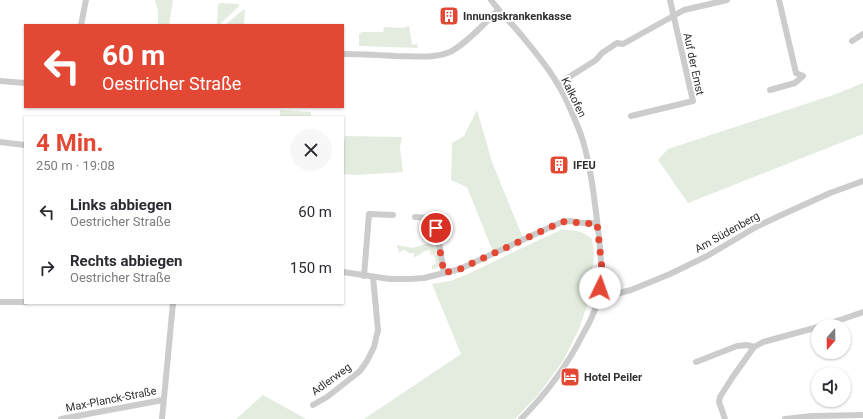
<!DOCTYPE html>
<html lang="de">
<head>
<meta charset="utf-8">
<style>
	:root { --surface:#fff; --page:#f7f7f7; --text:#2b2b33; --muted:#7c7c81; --accent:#e34835 }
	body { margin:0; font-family:Roboto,sans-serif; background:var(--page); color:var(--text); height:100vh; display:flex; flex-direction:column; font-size:15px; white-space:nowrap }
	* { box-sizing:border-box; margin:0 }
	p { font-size:13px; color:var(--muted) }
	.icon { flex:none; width:22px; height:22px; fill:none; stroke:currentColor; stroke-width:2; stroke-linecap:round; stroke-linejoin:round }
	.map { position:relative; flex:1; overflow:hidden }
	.sheet { position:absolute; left:24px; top:116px; width:320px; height:188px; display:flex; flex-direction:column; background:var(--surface); border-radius:0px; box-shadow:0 1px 3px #0004 }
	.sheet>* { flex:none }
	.guide { position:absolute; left:24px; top:24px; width:320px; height:84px; border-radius:0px; box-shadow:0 1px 3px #0004; background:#e34835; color:#fff; overflow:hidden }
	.needle { width:26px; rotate:200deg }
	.buttons { position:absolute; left:811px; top:319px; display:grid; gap:8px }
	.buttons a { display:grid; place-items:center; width:40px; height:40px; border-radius:50%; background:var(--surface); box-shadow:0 1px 3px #0004; font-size:20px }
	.pin { position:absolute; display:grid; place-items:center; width:34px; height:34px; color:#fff; margin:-17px; border:2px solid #fff; border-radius:50%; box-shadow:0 1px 4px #0007 }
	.me { position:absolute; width:44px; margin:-22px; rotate:3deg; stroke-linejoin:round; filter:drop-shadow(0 0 3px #0008) }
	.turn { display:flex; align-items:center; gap:14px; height:84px; padding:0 12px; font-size:18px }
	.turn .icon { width:52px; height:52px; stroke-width:2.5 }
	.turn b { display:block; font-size:28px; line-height:34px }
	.round { display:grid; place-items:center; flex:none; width:42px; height:42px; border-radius:21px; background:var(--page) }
	.headline { display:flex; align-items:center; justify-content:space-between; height:68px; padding:0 12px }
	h1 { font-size:24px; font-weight:700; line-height:30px; color:var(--accent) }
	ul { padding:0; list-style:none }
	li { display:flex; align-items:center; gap:12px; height:56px; padding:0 12px }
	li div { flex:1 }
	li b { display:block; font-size:15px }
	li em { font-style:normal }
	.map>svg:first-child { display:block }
	.green { fill:#e3ecde }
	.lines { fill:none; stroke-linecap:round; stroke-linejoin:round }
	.minor { stroke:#ccc; stroke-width:6 }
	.route { stroke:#e34835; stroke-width:7; stroke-dasharray:0 12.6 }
	.labels { text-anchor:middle; stroke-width:4; stroke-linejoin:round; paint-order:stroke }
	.poi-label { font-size:11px; font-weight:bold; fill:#2f2f2f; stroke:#fff; text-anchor:start }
	.street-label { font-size:11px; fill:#2f2f2f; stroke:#fff }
</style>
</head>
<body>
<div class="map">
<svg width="863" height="419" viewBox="0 0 863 419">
	<rect width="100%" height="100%" fill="#fff"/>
	<g class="green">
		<polygon points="155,0 173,0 169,25 158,25 158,11"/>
		<polygon points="220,3 239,4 239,6 219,25 217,25 218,5"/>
		<polygon points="243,10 245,10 244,25 225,25"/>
		<polygon points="409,26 412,45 417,44 418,48 359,46 359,34 362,32 383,32 384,27 403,28"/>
		<polygon points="863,83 863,134 688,203 658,160 668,149 836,94"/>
		<polygon points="280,110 311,112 311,117 280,117"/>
		<polygon points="477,110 492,162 523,238 493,252 467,187 451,180 452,143 464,136"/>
		<polygon points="345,136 402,137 400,148 403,172 357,175 343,174 343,153"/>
		<path d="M 561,230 C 575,230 581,230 592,239 L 594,253 L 590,297 L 579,329 L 563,361 L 538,395 L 515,419 L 364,419 L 461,354 L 432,284 L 450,281 L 468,274 L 522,248 Z"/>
		<path d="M 436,241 L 440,264 L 437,268 L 432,269 L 432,265 L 436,264 L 434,254 L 431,255 L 430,250 L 422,252 C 421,255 417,256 414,257 L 414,253 L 408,253 L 407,251 L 402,250 L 399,253 L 399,250 L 397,248 L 397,245 L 413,248 Z"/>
		<polygon points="263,395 306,419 236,419"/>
	</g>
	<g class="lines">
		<g class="minor">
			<path d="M 491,0 C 499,11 508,20 517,30 C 531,47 546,64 557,83 C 563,92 568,103 572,113 C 576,122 580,131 583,141 C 592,172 595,205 599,237 C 601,259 604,282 597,303 C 594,314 589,324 583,334 C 567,366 546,394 521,419"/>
			<polyline points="81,25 86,0"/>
			<polyline points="852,41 863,34"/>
			<path d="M 343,54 C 360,54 378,55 395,56 C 413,56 433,59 450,52 C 466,44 485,23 498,10"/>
			<polyline points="0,81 25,83"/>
			<polyline points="558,84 596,60 602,53 617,43 623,44 684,10 727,0"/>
			<polyline points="770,90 795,83 803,76 796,73 779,0"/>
			<polyline points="631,116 693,101 670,0"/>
			<polyline points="0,142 25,145"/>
			<polyline points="415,217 442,219"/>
			<polyline points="435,218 444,273"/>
			<polyline points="343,272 390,279 410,279 424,278 460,269 544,230 562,222 570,221 583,223 597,223"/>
			<polyline points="364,276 369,214 393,215"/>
			<polyline points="599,295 616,294 631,290 670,274 707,256 756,227 777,217 830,193 863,181"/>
			<polyline points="0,302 25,302"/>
			<polyline points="820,326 843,319 863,312"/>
			<polyline points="696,362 737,346 747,345 754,347"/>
			<polyline points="313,405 327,397 360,371 367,361 374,347 378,330 373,277"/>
			<polyline points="61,419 163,400"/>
			<polyline points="162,419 173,303"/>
			<polyline points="725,419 719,402 720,397 732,378 754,347 763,342 818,327"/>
			<polyline points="785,419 812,416 863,415"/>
		</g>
	</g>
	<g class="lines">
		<polyline class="route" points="436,228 444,273 460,269 544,230 562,222 570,221 583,224 597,223 602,269 600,288"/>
	</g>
	<defs>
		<symbol id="building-square" viewBox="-11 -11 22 22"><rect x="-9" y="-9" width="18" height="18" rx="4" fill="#e34835" stroke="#fff"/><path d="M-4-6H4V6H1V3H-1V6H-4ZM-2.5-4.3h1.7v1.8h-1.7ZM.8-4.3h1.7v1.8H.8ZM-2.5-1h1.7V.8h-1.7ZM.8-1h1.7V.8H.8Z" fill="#fff"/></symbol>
		<symbol id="hotel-square" viewBox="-11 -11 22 22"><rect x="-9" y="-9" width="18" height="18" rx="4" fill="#e34835" stroke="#fff"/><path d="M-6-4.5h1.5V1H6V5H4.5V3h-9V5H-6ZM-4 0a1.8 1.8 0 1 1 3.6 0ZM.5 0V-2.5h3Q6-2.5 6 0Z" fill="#fff"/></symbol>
	</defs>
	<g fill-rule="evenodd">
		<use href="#building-square" x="438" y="5" width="22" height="22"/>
		<use href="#building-square" x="548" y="154" width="22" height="22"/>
		<use href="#hotel-square" x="559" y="366" width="22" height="22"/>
	</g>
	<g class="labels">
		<g class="poi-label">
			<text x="463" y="20">Innungskrankenkasse</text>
			<text x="573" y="169">IFEU</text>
			<text x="584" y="381">Hotel Peiler</text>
		</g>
		<g class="street-label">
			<text transform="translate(694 64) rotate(78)" y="4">Auf der Emst</text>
			<text transform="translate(574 97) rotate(64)" y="4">Kalkofen</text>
			<text transform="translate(727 232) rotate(-29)" y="4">Am Südenberg</text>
			<text transform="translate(331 379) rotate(-36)" y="4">Adlerweg</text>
			<text transform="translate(111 399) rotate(-11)" y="4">Max-Planck-Straße</text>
		</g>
	</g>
</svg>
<div class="buttons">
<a><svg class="needle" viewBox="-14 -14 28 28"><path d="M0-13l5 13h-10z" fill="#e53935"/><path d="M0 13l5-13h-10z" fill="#7c7c81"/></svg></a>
<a><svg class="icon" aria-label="sound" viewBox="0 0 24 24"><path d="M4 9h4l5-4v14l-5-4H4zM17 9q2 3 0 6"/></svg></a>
</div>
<div class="pin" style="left:436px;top:228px;background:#d93025"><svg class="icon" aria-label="arrive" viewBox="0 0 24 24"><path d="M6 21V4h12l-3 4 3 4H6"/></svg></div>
<svg class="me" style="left:600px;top:288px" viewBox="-20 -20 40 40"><circle r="19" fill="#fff"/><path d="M0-13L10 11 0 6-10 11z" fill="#e34835"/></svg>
<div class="guide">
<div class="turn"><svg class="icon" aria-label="left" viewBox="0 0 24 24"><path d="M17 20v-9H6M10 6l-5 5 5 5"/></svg><div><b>60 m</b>Oestricher Straße</div></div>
</div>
<section class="sheet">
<div class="headline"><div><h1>4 Min.</h1><p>250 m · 19:08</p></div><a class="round"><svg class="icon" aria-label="close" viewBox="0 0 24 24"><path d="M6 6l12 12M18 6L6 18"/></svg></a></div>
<ul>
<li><svg class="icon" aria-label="left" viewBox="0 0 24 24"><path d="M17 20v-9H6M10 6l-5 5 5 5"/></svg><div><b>Links abbiegen</b><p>Oestricher Straße</p></div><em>60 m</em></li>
<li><svg class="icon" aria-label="right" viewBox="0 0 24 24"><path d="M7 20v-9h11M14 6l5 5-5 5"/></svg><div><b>Rechts abbiegen</b><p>Oestricher Straße</p></div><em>150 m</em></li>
</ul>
</section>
</div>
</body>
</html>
